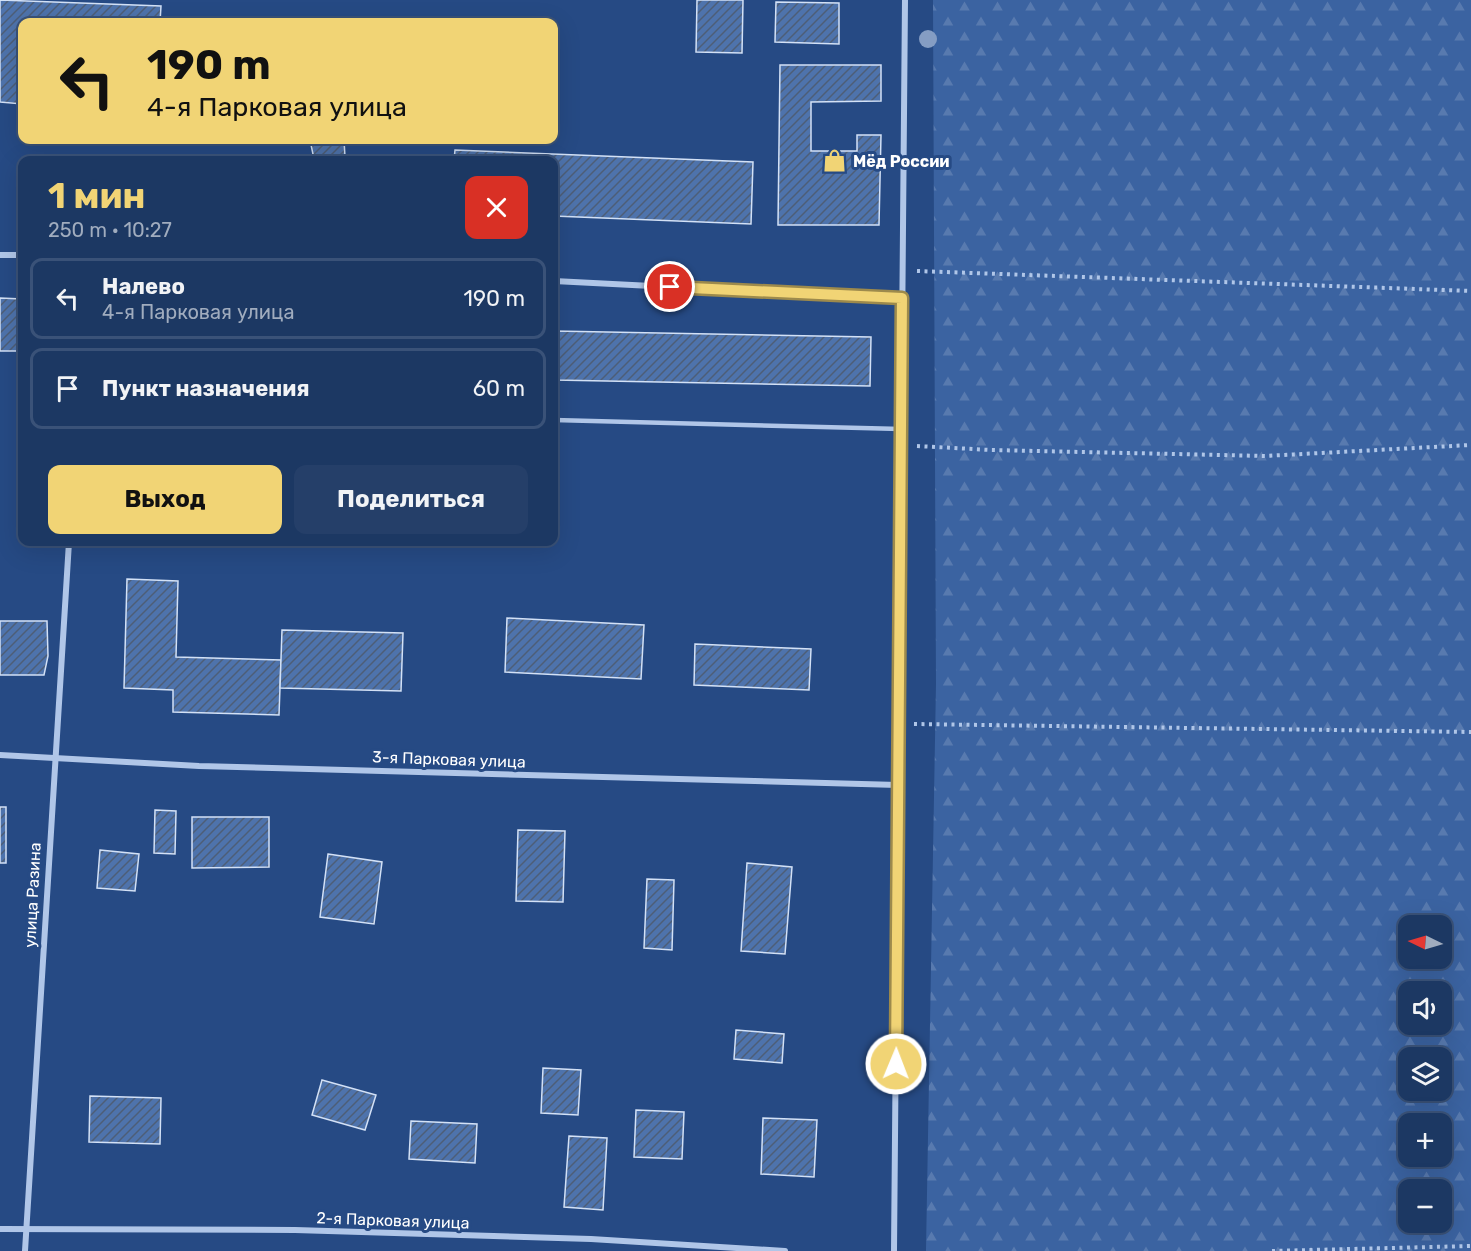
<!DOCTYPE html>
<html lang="ru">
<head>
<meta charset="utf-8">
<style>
	:root { --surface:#1c3863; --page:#253f69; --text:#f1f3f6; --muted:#a0acbe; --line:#3a5278; --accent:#f1d475 }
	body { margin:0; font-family:Rubik,sans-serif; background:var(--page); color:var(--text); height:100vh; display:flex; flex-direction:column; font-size:22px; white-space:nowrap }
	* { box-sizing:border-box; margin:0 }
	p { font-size:20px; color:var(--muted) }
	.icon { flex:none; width:33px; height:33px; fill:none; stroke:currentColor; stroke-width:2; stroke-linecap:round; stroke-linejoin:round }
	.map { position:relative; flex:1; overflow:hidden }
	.side { position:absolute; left:18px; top:156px; width:540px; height:390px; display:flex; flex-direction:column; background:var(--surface); border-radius:12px; box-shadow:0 6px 24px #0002,0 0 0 2px var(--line) }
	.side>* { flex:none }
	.banner { position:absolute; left:18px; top:18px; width:540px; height:126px; border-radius:12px; box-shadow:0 6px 24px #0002,0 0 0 2px var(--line); background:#f1d475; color:#111; overflow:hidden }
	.needle { width:39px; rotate:275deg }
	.fabs { position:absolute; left:1398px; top:915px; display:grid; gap:12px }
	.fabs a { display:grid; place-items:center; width:54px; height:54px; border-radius:12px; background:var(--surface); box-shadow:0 6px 24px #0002,0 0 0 2px var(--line); font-size:30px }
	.pin { position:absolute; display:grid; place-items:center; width:51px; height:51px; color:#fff; margin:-26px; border:3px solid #fff; border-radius:50%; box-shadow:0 2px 6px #0007 }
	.me { position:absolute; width:66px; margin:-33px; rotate:1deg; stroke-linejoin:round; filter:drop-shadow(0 0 4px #0008) }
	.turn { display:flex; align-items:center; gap:21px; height:126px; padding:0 30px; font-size:27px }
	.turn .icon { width:78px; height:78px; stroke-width:2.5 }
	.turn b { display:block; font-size:42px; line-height:51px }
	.round { display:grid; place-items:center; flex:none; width:63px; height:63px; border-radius:12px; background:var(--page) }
	.overview { display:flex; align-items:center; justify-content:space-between; height:102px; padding:0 30px }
	h1 { font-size:36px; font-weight:700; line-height:45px; color:var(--accent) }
	.primary-button { display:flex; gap:12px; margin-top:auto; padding:12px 30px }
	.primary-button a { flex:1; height:69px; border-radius:12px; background:var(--accent); color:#111; font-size:24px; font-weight:700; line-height:69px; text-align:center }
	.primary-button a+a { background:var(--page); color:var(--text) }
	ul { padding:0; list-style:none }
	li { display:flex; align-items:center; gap:18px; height:81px; margin:0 12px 9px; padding:0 18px; border:3px solid var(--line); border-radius:12px }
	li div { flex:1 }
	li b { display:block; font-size:22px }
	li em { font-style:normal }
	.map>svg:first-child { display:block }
	.forest { fill:url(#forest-firs); fill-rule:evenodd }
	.building { fill:url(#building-hatch); stroke:#d3e1f6; stroke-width:1.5 }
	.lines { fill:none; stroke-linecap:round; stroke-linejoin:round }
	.path { stroke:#b0c6e8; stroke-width:4; stroke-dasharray:3 4.5; stroke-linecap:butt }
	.service { stroke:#b0c6e8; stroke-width:4.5 }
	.minor { stroke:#b0c6e8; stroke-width:6 }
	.tree { fill:#859dc3 }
	.route-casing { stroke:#9d8a4c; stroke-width:15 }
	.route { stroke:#f1d475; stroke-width:10 }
	.labels { text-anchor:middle; stroke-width:6; stroke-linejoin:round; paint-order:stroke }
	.poi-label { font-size:16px; font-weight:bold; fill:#fff; stroke:#264a84; text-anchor:start }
	.street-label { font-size:16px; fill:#fff; stroke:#264a84 }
</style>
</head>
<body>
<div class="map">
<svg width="1471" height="1251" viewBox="0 0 1471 1251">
	<defs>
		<pattern id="forest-firs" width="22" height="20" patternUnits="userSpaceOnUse" patternTransform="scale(1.5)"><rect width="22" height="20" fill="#3b63a1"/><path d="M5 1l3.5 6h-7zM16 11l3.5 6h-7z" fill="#587aaf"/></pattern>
		<pattern id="building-hatch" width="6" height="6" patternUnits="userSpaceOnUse" patternTransform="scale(1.5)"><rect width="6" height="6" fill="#4e73ac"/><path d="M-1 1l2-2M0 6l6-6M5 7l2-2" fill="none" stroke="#4d5e77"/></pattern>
	</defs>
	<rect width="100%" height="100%" fill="#264a84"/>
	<path class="forest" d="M 933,0 L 1471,0 L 1471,1251 L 926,1251 L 936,684 ZM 1408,926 L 1442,926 L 1442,958 L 1408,958 ZM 1408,992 L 1442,992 L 1442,1024 L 1408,1024 ZM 1408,1058 L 1442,1058 L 1442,1090 L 1408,1090 ZM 1408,1124 L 1442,1124 L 1442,1156 L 1408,1156 ZM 1408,1190 L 1442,1190 L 1442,1222 L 1408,1222 Z"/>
	<g class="building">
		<polygon points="0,0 161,6 160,22 22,22 22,104 0,102"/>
		<polygon points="697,0 743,0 742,53 696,52"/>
		<polygon points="776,2 839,3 839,44 775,42"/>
		<polygon points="780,65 881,65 881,101 811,102 811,151 857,151 857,135 881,135 879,225 778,225"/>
		<polygon points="310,140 344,140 345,157 314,159"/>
		<polygon points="455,150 753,162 751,224 554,216 554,160 454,160"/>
		<polygon points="0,298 22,299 22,351 0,351"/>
		<polygon points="554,331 871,337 870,386 554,380"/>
		<polygon points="127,579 178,581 176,657 281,660 279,715 173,712 173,690 124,688"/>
		<polygon points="507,618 644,625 641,679 505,672"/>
		<polygon points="0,621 47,621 48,656 44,675 0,675"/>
		<polygon points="282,630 403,633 401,691 280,688"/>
		<polygon points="695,644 811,649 809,690 694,685"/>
		<rect x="0" y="807" width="6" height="56"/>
		<polygon points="155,810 176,811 175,854 154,853"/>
		<polygon points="192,817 269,817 269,867 192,868"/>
		<polygon points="518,830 565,831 563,902 516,901"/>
		<polygon points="100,850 139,854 135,891 97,888"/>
		<polygon points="328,854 382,862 374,924 320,917"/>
		<polygon points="747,863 792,867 785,954 741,951"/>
		<polygon points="647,879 674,880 672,950 644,948"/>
		<polygon points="736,1030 784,1034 782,1063 734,1059"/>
		<polygon points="543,1068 581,1070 578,1115 541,1113"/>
		<polygon points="322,1080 376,1095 365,1130 312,1115"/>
		<polygon points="90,1096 161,1098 160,1144 89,1142"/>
		<polygon points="636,1110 684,1112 682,1159 634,1157"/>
		<polygon points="763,1118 817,1120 814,1177 761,1174"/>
		<polygon points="411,1121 477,1124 475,1163 409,1159"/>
		<polygon points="569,1136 607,1138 603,1210 564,1207"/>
	</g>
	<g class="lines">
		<g class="path">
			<polyline points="917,271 1471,291"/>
			<polyline points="917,446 991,450 1265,456 1471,445"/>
			<polyline points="914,724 1471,732"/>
			<polyline points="1272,1251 1471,1246"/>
		</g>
		<polyline class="service" points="554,420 901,429"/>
		<g class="minor">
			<polyline points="0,255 22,255"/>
			<polyline points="554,281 902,299"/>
			<polyline points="0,755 199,766 898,785"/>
			<polyline points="0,1229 295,1230 591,1239 785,1251"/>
			<polyline points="25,1251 69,542"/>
			<polyline points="894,1251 905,0"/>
		</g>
	</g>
	<circle class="tree" cx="928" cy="39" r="9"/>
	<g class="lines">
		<defs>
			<polyline id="route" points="670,287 902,298 896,1064"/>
		</defs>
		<use href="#route" class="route-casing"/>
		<use href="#route" class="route"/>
	</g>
	<defs>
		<symbol id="shop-bare" viewBox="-9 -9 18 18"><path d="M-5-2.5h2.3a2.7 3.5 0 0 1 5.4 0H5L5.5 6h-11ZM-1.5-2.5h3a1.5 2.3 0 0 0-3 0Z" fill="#f1d475" stroke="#264a84" stroke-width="2.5" paint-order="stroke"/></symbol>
	</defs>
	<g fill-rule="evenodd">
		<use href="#shop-bare" x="818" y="144" width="33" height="33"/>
	</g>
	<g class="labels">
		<g class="poi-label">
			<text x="853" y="167">Мёд России</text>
		</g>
		<g class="street-label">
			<text transform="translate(449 759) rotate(2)" y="6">3-я Парковая улица</text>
			<text transform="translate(32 895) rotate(-87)" y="6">улица Разина</text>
			<text transform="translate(393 1220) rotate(2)" y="6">2-я Парковая улица</text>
		</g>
	</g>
</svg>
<div class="fabs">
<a><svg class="needle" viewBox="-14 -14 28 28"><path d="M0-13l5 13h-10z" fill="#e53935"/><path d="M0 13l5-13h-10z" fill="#a0acbe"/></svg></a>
<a><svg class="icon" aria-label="sound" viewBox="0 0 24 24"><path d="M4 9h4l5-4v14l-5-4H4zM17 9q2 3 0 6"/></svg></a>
<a><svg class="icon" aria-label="layers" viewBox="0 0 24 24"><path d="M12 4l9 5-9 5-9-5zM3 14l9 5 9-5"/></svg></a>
<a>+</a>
<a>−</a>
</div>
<div class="pin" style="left:670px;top:287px;background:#d93025"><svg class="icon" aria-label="arrive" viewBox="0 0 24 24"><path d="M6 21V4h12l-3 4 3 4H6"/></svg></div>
<svg class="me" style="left:896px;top:1064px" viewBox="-20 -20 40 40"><circle r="17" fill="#f1d475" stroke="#fff" stroke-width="3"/><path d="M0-11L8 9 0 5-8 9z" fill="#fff"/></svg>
<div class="banner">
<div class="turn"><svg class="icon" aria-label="left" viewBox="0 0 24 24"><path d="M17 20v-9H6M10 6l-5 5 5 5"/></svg><div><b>190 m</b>4-я Парковая улица</div></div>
</div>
<section class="side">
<div class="overview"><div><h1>1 мин</h1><p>250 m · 10:27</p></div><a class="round" style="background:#d93025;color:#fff"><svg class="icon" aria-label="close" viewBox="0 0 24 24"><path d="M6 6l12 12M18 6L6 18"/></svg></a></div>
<ul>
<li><svg class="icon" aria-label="left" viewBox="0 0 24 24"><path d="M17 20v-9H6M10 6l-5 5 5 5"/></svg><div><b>Налево</b><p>4-я Парковая улица</p></div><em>190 m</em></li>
<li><svg class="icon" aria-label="arrive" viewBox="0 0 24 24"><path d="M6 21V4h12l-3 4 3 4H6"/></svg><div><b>Пункт назначения</b></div><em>60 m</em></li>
</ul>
<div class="primary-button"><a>Выход</a><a>Поделиться</a></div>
</section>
</div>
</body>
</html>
